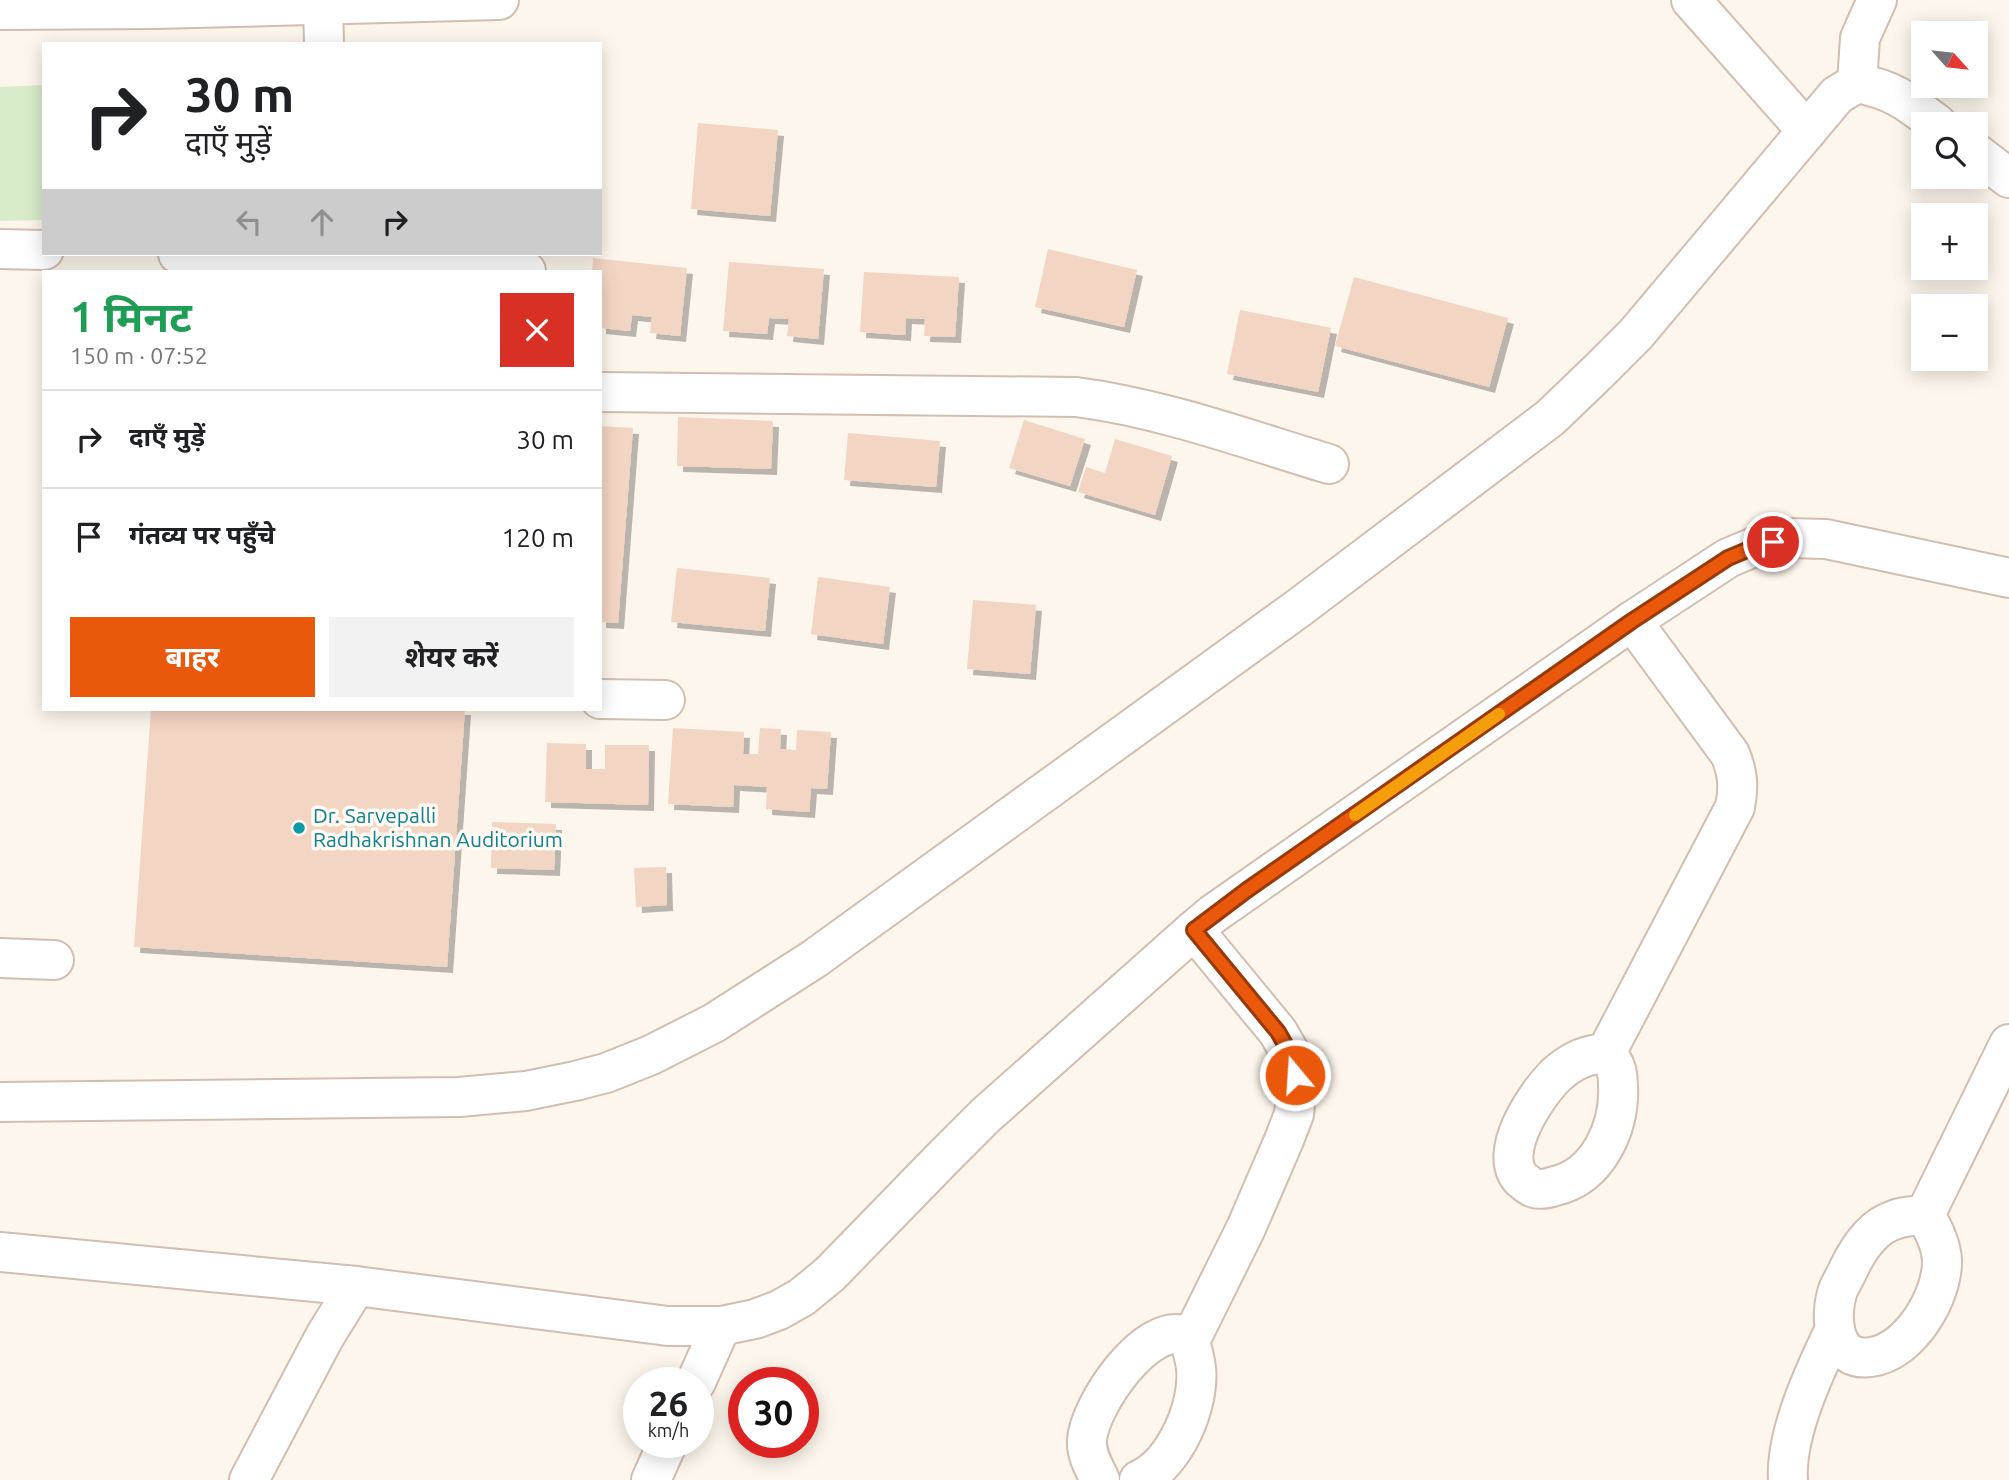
<!DOCTYPE html>
<html lang="hi">
<head>
<meta charset="utf-8">
<style>
	:root { --surface:#fff; --page:#f2f2f2; --text:#202124; --muted:#757577; --line:#e0e0e0; --accent:#ea580c }
	body { margin:0; font-family:Ubuntu,"Noto Sans Devanagari",sans-serif; background:var(--page); color:var(--text); height:100vh; display:flex; flex-direction:column; font-size:26px; white-space:nowrap }
	* { box-sizing:border-box; margin:0 }
	p { font-size:23px; color:var(--muted) }
	.icon { flex:none; width:38px; height:38px; fill:none; stroke:currentColor; stroke-width:2; stroke-linecap:round; stroke-linejoin:round }
	.map { position:relative; flex:1; overflow:hidden }
	.drawer { position:absolute; left:42px; top:270px; width:560px; height:441px; display:flex; flex-direction:column; background:var(--surface); border-radius:0px; box-shadow:0 4px 18px #0003 }
	.drawer>* { flex:none }
	.banner { position:absolute; left:42px; top:42px; width:560px; height:214px; border-radius:0px; box-shadow:0 4px 18px #0003; background:#fff; color:var(--text); overflow:hidden }
	.needle { width:46px; rotate:117deg }
	.fabs { position:absolute; left:1911px; top:21px; display:grid; gap:14px }
	.fabs a { display:grid; place-items:center; width:77px; height:77px; border-radius:0px; background:var(--surface); box-shadow:0 4px 18px #0003; font-size:35px }
	.speed { position:absolute; left:623px; top:1367px; display:flex; gap:14px; font-size:35px; font-weight:700; text-align:center }
	.speed>* { display:grid; place-content:center; width:91px; height:91px; border-radius:50%; background:var(--surface); box-shadow:0 4px 18px #0003; line-height:1 }
	.speed small { font-size:18px; font-weight:400 }
	.speed .limit { border:10px solid #d22; background:#fff; color:#111 }
	.pin { position:absolute; display:grid; place-items:center; width:60px; height:60px; color:#fff; margin:-30px; border:4px solid #fff; border-radius:50%; box-shadow:0 2px 7px #0007 }
	.me { position:absolute; width:77px; margin:-38px; rotate:342deg; stroke-linejoin:round; filter:drop-shadow(0 0 5px #0008) }
	.turn { display:flex; align-items:center; gap:24px; height:147px; padding:0 28px; font-size:32px }
	.turn .icon { width:91px; height:91px; stroke-width:2.5 }
	.turn b { display:block; font-size:49px; line-height:60px }
	.lanes { display:flex; align-items:center; height:66px; padding:0 28px; background:#0003; justify-content:center; gap:35px; direction:ltr }
	.lanes .off { opacity:.35 }
	.round { display:grid; place-items:center; flex:none; width:74px; height:74px; border-radius:0px; background:var(--page) }
	.head { display:flex; align-items:center; justify-content:space-between; height:119px; padding:0 28px }
	h1 { font-size:42px; font-weight:700; line-height:52px; color:#1e9e55 }
	.action { display:flex; gap:14px; margin-top:auto; padding:14px 28px }
	.action a { flex:1; height:80px; border-radius:0px; background:var(--accent); color:#fff; font-size:28px; font-weight:700; line-height:80px; text-align:center }
	.action a+a { background:var(--page); color:var(--text) }
	ul { padding:0; list-style:none }
	li { display:flex; align-items:center; gap:21px; height:98px; padding:0 28px; border-top:2px solid var(--line) }
	li div { flex:1 }
	li b { display:block; font-size:26px }
	li em { font-style:normal }
	.map>svg:first-child { display:block }
	.green { fill:#d8ecc9 }
	.building { fill:#f3d5c3; filter:url(#shadow) }
	.lines { fill:none; stroke-linecap:round; stroke-linejoin:round }
	.minor-casing { stroke:#d1beb0; stroke-width:42 }
	.minor { stroke:#fff; stroke-width:38 }
	.route-casing { stroke:#983908; stroke-width:18 }
	.route { stroke:#ea580c; stroke-width:12 }
	.slow { stroke:#f59e0b; stroke-width:12 }
	.culture-dot { fill:#0f9aa8; stroke:#fffaf3; stroke-width:2.5 }
	.labels { text-anchor:middle; stroke-width:7; stroke-linejoin:round; paint-order:stroke }
	.culture-label { font-size:21px; fill:#0d838f; stroke:#fffaf3; text-anchor:start }
</style>
</head>
<body>
<div class="map">
<svg width="2009" height="1480" viewBox="0 0 2009 1480">
	<defs>
		<filter id="shadow"><feDropShadow dx="6" dy="6" stdDeviation="0" flood-color="#0004"/></filter>
	</defs>
	<rect width="100%" height="100%" fill="#fdf6ec"/>
	<polygon class="green" points="44,85 44,220 0,221 0,87"/>
	<g class="building">
		<polygon points="698,123 778,130 770,216 691,209"/>
		<polygon points="1048,249 1137,270 1124,327 1035,307"/>
		<polygon points="593,258 687,268 680,336 650,333 652,317 632,315 630,331 600,328 600,271 592,271"/>
		<polygon points="729,262 824,269 818,339 787,336 789,319 769,318 767,334 723,331"/>
		<polygon points="864,272 959,277 955,337 924,336 925,319 906,318 905,335 860,332"/>
		<polygon points="1354,277 1508,318 1489,387 1335,346"/>
		<polygon points="1240,310 1331,328 1318,392 1227,374"/>
		<polygon points="678,417 773,421 771,469 677,466"/>
		<polygon points="1024,420 1085,439 1070,486 1009,468"/>
		<polygon points="600,426 633,428 618,623 600,622"/>
		<polygon points="848,433 940,441 936,487 844,480"/>
		<polygon points="1115,439 1172,456 1155,515 1078,492 1086,467 1105,473"/>
		<polygon points="677,568 770,578 765,631 671,622"/>
		<polygon points="818,577 890,587 883,644 811,634"/>
		<polygon points="973,600 1036,605 1030,674 967,669"/>
		<polygon points="151,709 465,709 447,967 134,947"/>
		<polygon points="673,728 744,732 743,754 758,754 760,728 781,729 780,749 796,750 797,730 831,732 827,789 811,788 809,812 766,809 767,787 734,785 733,807 668,804"/>
		<polygon points="547,743 586,744 586,769 605,769 605,745 649,745 648,805 545,802"/>
		<polygon points="492,822 556,824 554,870 491,868"/>
		<polygon points="666,867 667,905 636,907 634,868"/>
	</g>
	<g class="lines">
		<defs>
			<g id="minor">
				<polyline points="1691,0 1807,131"/>
				<polyline points="323,5 324,44"/>
				<polyline points="0,10 156,9 499,0"/>
				<polyline points="1857,83 1860,38 1877,0"/>
				<polyline points="1976,153 2009,178"/>
				<polyline points="0,249 44,250"/>
				<polyline points="178,254 331,258 457,257 490,258 517,264 526,271"/>
				<path d="M 600,392 L 1076,397 C 1162,408 1246,439 1329,464"/>
				<polyline points="600,699 665,700"/>
				<polyline points="0,958 54,960"/>
				<path d="M 1598,1054 C 1615,1057 1618,1070 1618,1086 C 1620,1126 1599,1176 1555,1186 C 1549,1188 1541,1190 1534,1188 C 1530,1187 1525,1182 1521,1179 C 1497,1152 1536,1095 1556,1075 C 1568,1064 1582,1056 1598,1054 Z"/>
				<path d="M 1605,1055 L 1735,807 C 1739,787 1738,773 1730,754 L 1632,621"/>
				<path d="M 0,1102 L 459,1097 L 526,1091 L 575,1081 L 606,1073 L 651,1055 L 714,1023 L 814,959 L 1300,607 L 1550,418 L 1599,371 L 1636,334 L 1837,95 L 1857,83 C 1894,90 1908,102 1937,124"/>
				<path d="M 1925,1215 C 1915,1216 1903,1216 1894,1220 C 1872,1227 1857,1251 1848,1270 C 1845,1277 1841,1283 1838,1290 C 1829,1316 1832,1363 1871,1357 C 1910,1352 1943,1296 1942,1260 C 1941,1244 1933,1228 1925,1215 L 2009,1044"/>
				<polyline points="0,1252 356,1286 668,1326 721,1326 755,1319 779,1310 802,1297 830,1274 940,1161 986,1115 1194,930 1213,914 1632,621 1728,558 1759,545 1787,538 1826,539 2009,578"/>
				<polyline points="696,1382 721,1326"/>
				<polyline points="249,1480 325,1336 356,1286"/>
				<polyline points="651,1480 668,1442"/>
				<path d="M 1100,1480 C 1094,1467 1086,1455 1087,1440 C 1089,1406 1147,1320 1186,1336 L 1190,1341"/>
				<path d="M 1139,1480 C 1175,1464 1200,1405 1196,1368 C 1195,1359 1192,1349 1190,1341 L 1246,1228 L 1284,1140 L 1294,1114 L 1296,1094 L 1295,1075 L 1290,1053 L 1278,1032 L 1194,930"/>
				<path d="M 1788,1480 C 1785,1434 1815,1370 1835,1329"/>
			</g>
		</defs>
		<use href="#minor" class="minor-casing"/>
		<use href="#minor" class="minor"/>
	</g>
	<g class="lines">
		<defs>
			<polyline id="route" points="1295,1075 1290,1053 1278,1032 1194,930 1247,890 1632,621 1728,558 1759,545 1773,542"/>
		</defs>
		<use href="#route" class="route-casing"/>
		<use href="#route" class="route"/>
		<polyline class="slow" points="1355,815 1499,714"/>
	</g>
	<circle class="culture-dot" cx="299" cy="828" r="7"/>
	<g class="labels">
		<g class="culture-label">
			<text x="313" y="823">Dr. Sarvepalli<tspan x="313" dy="24">Radhakrishnan Auditorium</tspan></text>
		</g>
	</g>
</svg>
<div class="fabs">
<a><svg class="needle" viewBox="-14 -14 28 28"><path d="M0-13l5 13h-10z" fill="#e53935"/><path d="M0 13l5-13h-10z" fill="#757577"/></svg></a>
<a><svg class="icon" aria-label="search" viewBox="0 0 24 24"><circle cx="10" cy="10" r="6"/><path d="M15 15l6 6"/></svg></a>
<a>+</a>
<a>−</a>
</div>
<div class="speed"><div>26<small>km/h</small></div><div class="limit">30</div></div>
<div class="pin" style="left:1773px;top:542px;background:#d93025"><svg class="icon" aria-label="arrive" viewBox="0 0 24 24"><path d="M6 21V4h12l-3 4 3 4H6"/></svg></div>
<svg class="me" style="left:1295px;top:1075px" viewBox="-20 -20 40 40"><circle r="17" fill="#ea580c" stroke="#fff" stroke-width="3"/><path d="M0-11L8 9 0 5-8 9z" fill="#fff"/></svg>
<div class="banner">
<div class="turn"><svg class="icon" aria-label="right" viewBox="0 0 24 24"><path d="M7 20v-9h11M14 6l5 5-5 5"/></svg><div><b>30 m</b>दाएँ मुड़ें</div></div>
<div class="lanes"><svg class="icon off" aria-label="left" viewBox="0 0 24 24"><path d="M17 20v-9H6M10 6l-5 5 5 5"/></svg><svg class="icon off" aria-label="ahead" viewBox="0 0 24 24"><path d="M12 20V5M6 11l6-6 6 6"/></svg><svg class="icon" aria-label="right" viewBox="0 0 24 24"><path d="M7 20v-9h11M14 6l5 5-5 5"/></svg></div>
</div>
<section class="drawer">
<div class="head"><div><h1>1 मिनट</h1><p>150 m · 07:52</p></div><a class="round" style="background:#d93025;color:#fff"><svg class="icon" aria-label="close" viewBox="0 0 24 24"><path d="M6 6l12 12M18 6L6 18"/></svg></a></div>
<ul>
<li><svg class="icon" aria-label="right" viewBox="0 0 24 24"><path d="M7 20v-9h11M14 6l5 5-5 5"/></svg><div><b>दाएँ मुड़ें</b></div><em>30 m</em></li>
<li><svg class="icon" aria-label="arrive" viewBox="0 0 24 24"><path d="M6 21V4h12l-3 4 3 4H6"/></svg><div><b>गंतव्य पर पहुँचे</b></div><em>120 m</em></li>
</ul>
<div class="action"><a>बाहर</a><a>शेयर करें</a></div>
</section>
</div>
</body>
</html>
